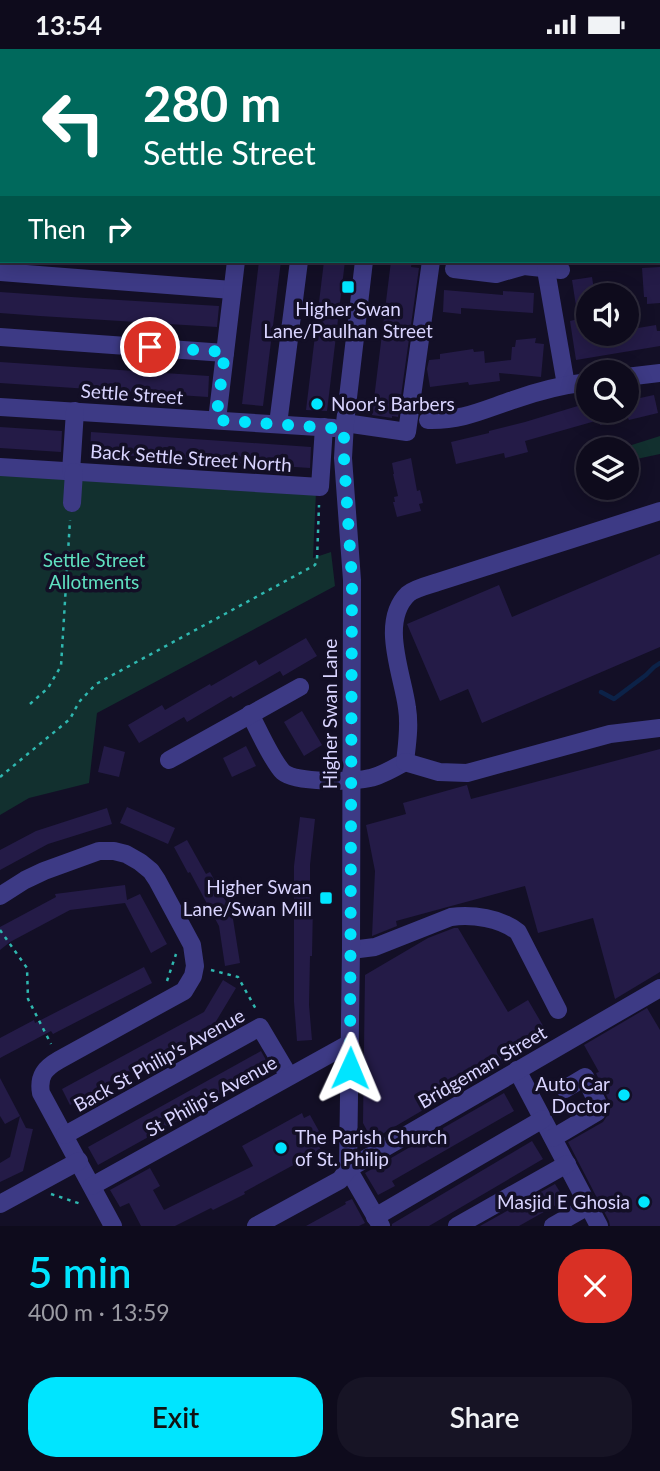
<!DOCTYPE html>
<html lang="en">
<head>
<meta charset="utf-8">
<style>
	:root { --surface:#0e0b1c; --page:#171425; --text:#f1f3f6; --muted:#9b9ba3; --line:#2e2b3b; --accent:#00e5ff }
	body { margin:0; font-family:Lato,sans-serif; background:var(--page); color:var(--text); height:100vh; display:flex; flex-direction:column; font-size:26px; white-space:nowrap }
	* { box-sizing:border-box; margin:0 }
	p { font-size:23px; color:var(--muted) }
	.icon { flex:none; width:38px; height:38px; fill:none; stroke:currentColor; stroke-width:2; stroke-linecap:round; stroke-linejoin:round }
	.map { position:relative; height:1177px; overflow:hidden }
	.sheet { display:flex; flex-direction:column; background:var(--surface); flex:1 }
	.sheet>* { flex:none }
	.hud { position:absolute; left:0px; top:0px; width:662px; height:214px; box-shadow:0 4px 18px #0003,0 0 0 2px var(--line); background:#00695c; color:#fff; overflow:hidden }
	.fabs { position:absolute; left:576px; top:234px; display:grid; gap:14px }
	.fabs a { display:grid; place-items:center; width:63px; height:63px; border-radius:50%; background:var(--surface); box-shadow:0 4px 18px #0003,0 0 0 2px var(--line); font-size:35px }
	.pin { position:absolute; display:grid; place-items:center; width:60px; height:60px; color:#fff; margin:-30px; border:4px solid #fff; border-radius:50%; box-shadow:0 2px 7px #0007 }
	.me { position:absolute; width:77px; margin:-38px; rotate:1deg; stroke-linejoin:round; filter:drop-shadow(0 0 5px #0008) }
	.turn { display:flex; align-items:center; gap:24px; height:147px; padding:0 28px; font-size:32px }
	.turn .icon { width:91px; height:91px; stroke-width:2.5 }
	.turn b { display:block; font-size:49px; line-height:60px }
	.then { display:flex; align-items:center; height:66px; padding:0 28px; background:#0003; gap:14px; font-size:26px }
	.round { display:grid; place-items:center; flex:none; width:74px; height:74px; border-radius:28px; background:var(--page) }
	.summary { display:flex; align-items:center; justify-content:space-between; height:119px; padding:0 28px }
	h1 { font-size:42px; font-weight:600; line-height:52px; color:var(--accent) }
	.cta { display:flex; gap:14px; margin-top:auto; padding:14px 28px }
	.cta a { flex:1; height:80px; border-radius:28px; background:var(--accent); color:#111; font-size:28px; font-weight:600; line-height:80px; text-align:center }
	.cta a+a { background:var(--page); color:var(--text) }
	.status { display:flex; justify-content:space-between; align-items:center; height:49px; padding:0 35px; background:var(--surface); direction:ltr }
	.status svg { height:19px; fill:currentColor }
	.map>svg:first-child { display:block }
	.green { fill:#12302f }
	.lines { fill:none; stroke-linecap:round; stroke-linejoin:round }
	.stream { stroke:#0c2248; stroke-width:4.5 }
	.building { fill:#241b47 }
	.path { stroke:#2fb8b0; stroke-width:2.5; stroke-dasharray:3.5 5; stroke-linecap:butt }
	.minor { stroke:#3d3a85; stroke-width:18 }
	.route { stroke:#00e5ff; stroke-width:12; stroke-dasharray:0 21.6 }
	.poi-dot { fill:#00e5ff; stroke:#130f26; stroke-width:2.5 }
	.labels { text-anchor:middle; stroke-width:7; stroke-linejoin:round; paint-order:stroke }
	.poi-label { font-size:19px; fill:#d9d4ff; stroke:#130f26; text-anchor:end }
	.street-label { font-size:19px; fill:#d9d4ff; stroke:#130f26 }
	.park-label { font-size:19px; fill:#5fe0c0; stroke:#130f26 }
</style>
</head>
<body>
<div class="status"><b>13:54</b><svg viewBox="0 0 49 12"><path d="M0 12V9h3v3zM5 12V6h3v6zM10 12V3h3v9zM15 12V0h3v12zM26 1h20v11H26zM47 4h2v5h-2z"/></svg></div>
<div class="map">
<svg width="660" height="1177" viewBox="0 0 660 1177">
	<rect width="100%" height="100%" fill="#130f26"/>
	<g class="green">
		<polygon points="467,0 660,0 660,166 660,2 467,2"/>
		<polygon points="660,387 660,405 627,412 626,401 616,401"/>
		<polygon points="0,422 316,443 313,509 331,503 335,537 97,664 89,734 29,749 0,766"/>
	</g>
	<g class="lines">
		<polyline class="stream" points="601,643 614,650 646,626 654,618 660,614"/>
	</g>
	<g class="building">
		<polygon points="259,212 281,212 263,357 242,355"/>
		<polygon points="324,212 345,212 327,362 306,361"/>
		<polygon points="391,212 412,212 411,218 419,219 398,368 392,367 392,369 372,366"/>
		<polygon points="660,218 660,254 647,255 647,248 644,248 642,219"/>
		<polygon points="592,228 595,247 588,247 588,285 626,285 626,281 656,276 657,282 660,282 660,297 576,311 570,272 578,270 572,231"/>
		<polygon points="444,241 503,246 503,242 534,244 533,264 461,259 461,265 443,263"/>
		<polygon points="0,243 86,249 219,257 217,278 40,267 0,264"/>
		<polygon points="536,289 535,294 544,295 541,328 499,324 500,332 469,336 468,333 430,338 427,320 429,311 440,310 440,305 473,300 474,303 484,302 485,314 511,311 512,298 515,298 516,291"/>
		<polygon points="0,313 209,327 208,348 0,334"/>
		<polygon points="654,346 658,364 629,371 628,369 626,369 600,376 599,371 525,392 528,403 505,409 504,404 456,415 451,393 489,384 489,382 525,373 581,356 583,362 626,362 626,352"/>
		<polygon points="0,378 62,382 61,403 0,399"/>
		<polygon points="91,383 311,398 310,419 90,404"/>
		<polygon points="411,409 417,442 420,441 423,454 419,455 421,462 397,468 393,453 395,453 394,448 398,447 393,425 394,425 392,414"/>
		<polygon points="660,505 660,598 482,674 468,640 440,652 407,575 499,536 512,568"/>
		<polygon points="306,589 317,607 283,627 280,622 233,649 231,647 187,673 184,668 139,694 128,676 162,656 165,661 210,635 211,637 256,611 259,616"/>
		<polygon points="302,662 322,696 304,707 284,673"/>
		<polygon points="104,697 125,703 119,728 98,723"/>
		<polygon points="246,697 256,717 232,728 223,709"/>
		<polygon points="660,700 660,923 615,950 593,869 538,884 525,837 396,872 397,877 372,887 375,822 366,776 406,765 403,754 467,736 471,750"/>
		<polygon points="127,758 175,779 168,795 120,774"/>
		<polygon points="107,759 112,775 48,795 0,821 0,801 36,782"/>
		<polygon points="300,768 315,770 310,816 310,855 313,855 312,907 310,907 309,956 312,991 297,992 294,953 294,817"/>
		<polygon points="187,791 206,825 210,823 235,869 233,870 240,914 225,917 219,877 190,823 188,824 174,798"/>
		<polygon points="125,836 127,851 140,845 167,895 151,904 125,854 70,861 10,893 0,901 0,878 56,848 55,845"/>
		<polygon points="454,879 458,879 508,963 528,951 549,987 372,1091 363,1074 365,926 428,889"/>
		<polygon points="144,918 152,934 53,985 51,982 0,1009 0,989 34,971 35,974"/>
		<polygon points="223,931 236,939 212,979 70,1056 62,1040 204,963"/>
		<polygon points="647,959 660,981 660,1177 610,1177 609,1172 568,1093 603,1073 607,1067 610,1061 609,1052 596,1024 599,1023 584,996"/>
		<polygon points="261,1002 271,1020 98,1116 88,1098"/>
		<polygon points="0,1029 20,1067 5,1075 0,1067"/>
		<polygon points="504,1044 514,1062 392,1132 395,1137 378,1146 365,1124"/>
		<polygon points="302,1064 304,1069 310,1066 325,1093 319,1097 321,1101 244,1143 245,1145 213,1161 211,1159 175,1177 141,1177 129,1154 120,1158 110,1141 150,1119 160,1137 153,1141 164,1161 253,1117 242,1097"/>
		<polygon points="20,1067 26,1079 33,1080 23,1122 0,1133 0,1114 10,1108"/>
		<polygon points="532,1092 543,1110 429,1177 392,1177 392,1175"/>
		<polygon points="555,1135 565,1151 519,1177 480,1177"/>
		<polygon points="352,1150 365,1174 359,1177 306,1177 346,1155 345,1153"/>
	</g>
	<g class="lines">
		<g class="path">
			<polyline points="30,655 48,639 61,617 70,471"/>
			<polyline points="0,728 70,670 79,653 96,635 315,516 317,511 319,456"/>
			<polyline points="0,881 27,919 28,950 51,995"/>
			<polyline points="211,921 238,928 257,962"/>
			<polyline points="167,932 176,905"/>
			<polyline points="51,1145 81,1155"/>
		</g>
		<g class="minor">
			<polyline points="8,2 8,0"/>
			<polyline points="135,2 135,0"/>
			<polyline points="258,2 258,0"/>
			<polyline points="326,2 326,0"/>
			<polyline points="391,2 391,0"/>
			<polyline points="462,2 462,0"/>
			<polyline points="0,64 2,51"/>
			<polyline points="0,92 2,92"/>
			<polyline points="0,160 2,160"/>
			<polyline points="454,220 496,225 524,217 561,221"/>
			<polyline points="546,221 566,336"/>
			<polyline points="0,223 232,241"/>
			<polyline points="0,288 225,304"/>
			<polyline points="626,328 660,324"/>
			<polyline points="0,358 334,379"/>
			<polyline points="217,371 236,212"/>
			<path d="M 428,371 C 461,372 483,361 513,351 C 538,342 562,336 588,333"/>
			<polyline points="345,374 407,383 431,212"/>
			<polyline points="278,375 299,212"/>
			<polyline points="0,418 320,438 324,378"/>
			<polyline points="71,423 75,362"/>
			<polyline points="72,454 74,423"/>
			<path d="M 250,665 C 258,680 272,712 283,723 C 296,734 353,733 370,729 C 381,727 394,719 405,713 C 407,695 410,677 407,659 C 403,626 379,573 408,545 C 415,539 429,536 438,533 L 660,462"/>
			<polyline points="169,711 300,638"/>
			<polyline points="405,713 439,723 467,724 610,685 660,679"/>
			<path d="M 0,847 L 25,831 L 44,822 L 99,802 L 114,802 L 126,805 L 140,813 L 151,822 L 157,831 L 192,896 L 195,917 L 193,927 L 184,942 L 59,1011 C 45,1019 38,1027 41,1044 L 113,1177"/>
			<path d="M 351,901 L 375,898 L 451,868 C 472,865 501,869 518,883 L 558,961"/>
			<polyline points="517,1021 599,1177"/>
			<polyline points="65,1086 260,978 289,1027"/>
			<polyline points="553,1089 597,1063 599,1057 585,1028 565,1040"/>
			<polyline points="348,1120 351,901 352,531 343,409 345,374 364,212"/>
			<polyline points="348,1120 381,1177"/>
			<polyline points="92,1137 350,994"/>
			<polyline points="0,1155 79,1112"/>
			<polyline points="375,1168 543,1070"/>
			<polyline points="256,1177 340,1131 348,1120 660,939"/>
			<polyline points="457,1177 567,1115"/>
			<polyline points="553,1177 588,1157"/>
		</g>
	</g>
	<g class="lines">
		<polyline class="route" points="150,298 225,303 216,371 344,380 344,409 352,531 350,1019"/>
	</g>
	<g class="poi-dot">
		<rect x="341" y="231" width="14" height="14" rx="3.5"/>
		<circle cx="317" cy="355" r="7"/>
		<rect x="319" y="842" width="14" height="14" rx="3.5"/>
		<circle cx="624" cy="1046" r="7"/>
		<circle cx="281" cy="1099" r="7"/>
		<circle cx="644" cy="1153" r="7"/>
	</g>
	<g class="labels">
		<g class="poi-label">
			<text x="348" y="267" text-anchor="middle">Higher Swan<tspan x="348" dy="22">Lane/Paulhan Street</tspan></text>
			<text x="331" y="362" text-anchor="start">Noor's Barbers</text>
			<text x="312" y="845">Higher Swan<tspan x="312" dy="22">Lane/Swan Mill</tspan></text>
			<text x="610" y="1042">Auto Car<tspan x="610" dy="22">Doctor</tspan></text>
			<text x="295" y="1095" text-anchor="start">The Parish Church<tspan x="295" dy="22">of St. Philip</tspan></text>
			<text x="630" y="1160">Masjid E Ghosia</text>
		</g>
		<g class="street-label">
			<text transform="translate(132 345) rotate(4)" y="7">Settle Street</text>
			<text transform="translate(191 409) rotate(4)" y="7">Back Settle Street North</text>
			<text transform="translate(330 665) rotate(-90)" y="7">Higher Swan Lane</text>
			<text transform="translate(159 1011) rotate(-29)" y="7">Back St Philip's Avenue</text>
			<text transform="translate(482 1018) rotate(-30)" y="7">Bridgeman Street</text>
			<text transform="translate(211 1047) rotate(-29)" y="7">St Philip's Avenue</text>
		</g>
		<g class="park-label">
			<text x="94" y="518">Settle Street<tspan x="94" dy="22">Allotments</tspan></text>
		</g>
	</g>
</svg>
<div class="fabs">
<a><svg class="icon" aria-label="sound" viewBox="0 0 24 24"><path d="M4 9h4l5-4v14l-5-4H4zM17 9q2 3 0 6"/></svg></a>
<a><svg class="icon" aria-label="search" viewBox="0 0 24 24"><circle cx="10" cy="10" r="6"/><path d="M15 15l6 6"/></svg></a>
<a><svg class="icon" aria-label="layers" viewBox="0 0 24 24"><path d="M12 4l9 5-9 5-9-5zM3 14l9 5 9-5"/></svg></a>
</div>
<div class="pin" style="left:150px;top:298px;background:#d93025"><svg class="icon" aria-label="arrive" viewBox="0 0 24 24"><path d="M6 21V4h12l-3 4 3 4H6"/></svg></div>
<svg class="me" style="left:350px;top:1019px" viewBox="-20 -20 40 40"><path d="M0-17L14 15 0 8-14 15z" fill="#00e5ff" stroke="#fff" stroke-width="4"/></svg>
<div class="hud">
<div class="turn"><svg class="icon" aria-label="left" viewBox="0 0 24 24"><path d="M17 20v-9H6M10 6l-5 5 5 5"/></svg><div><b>280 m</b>Settle Street</div></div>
<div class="then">Then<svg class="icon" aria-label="right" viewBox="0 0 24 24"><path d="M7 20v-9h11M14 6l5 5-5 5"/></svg></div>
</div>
</div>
<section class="sheet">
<div class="summary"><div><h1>5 min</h1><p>400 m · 13:59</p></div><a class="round" style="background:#d93025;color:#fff"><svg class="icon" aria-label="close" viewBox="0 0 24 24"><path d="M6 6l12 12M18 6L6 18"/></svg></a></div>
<div class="cta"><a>Exit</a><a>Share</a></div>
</section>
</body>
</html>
